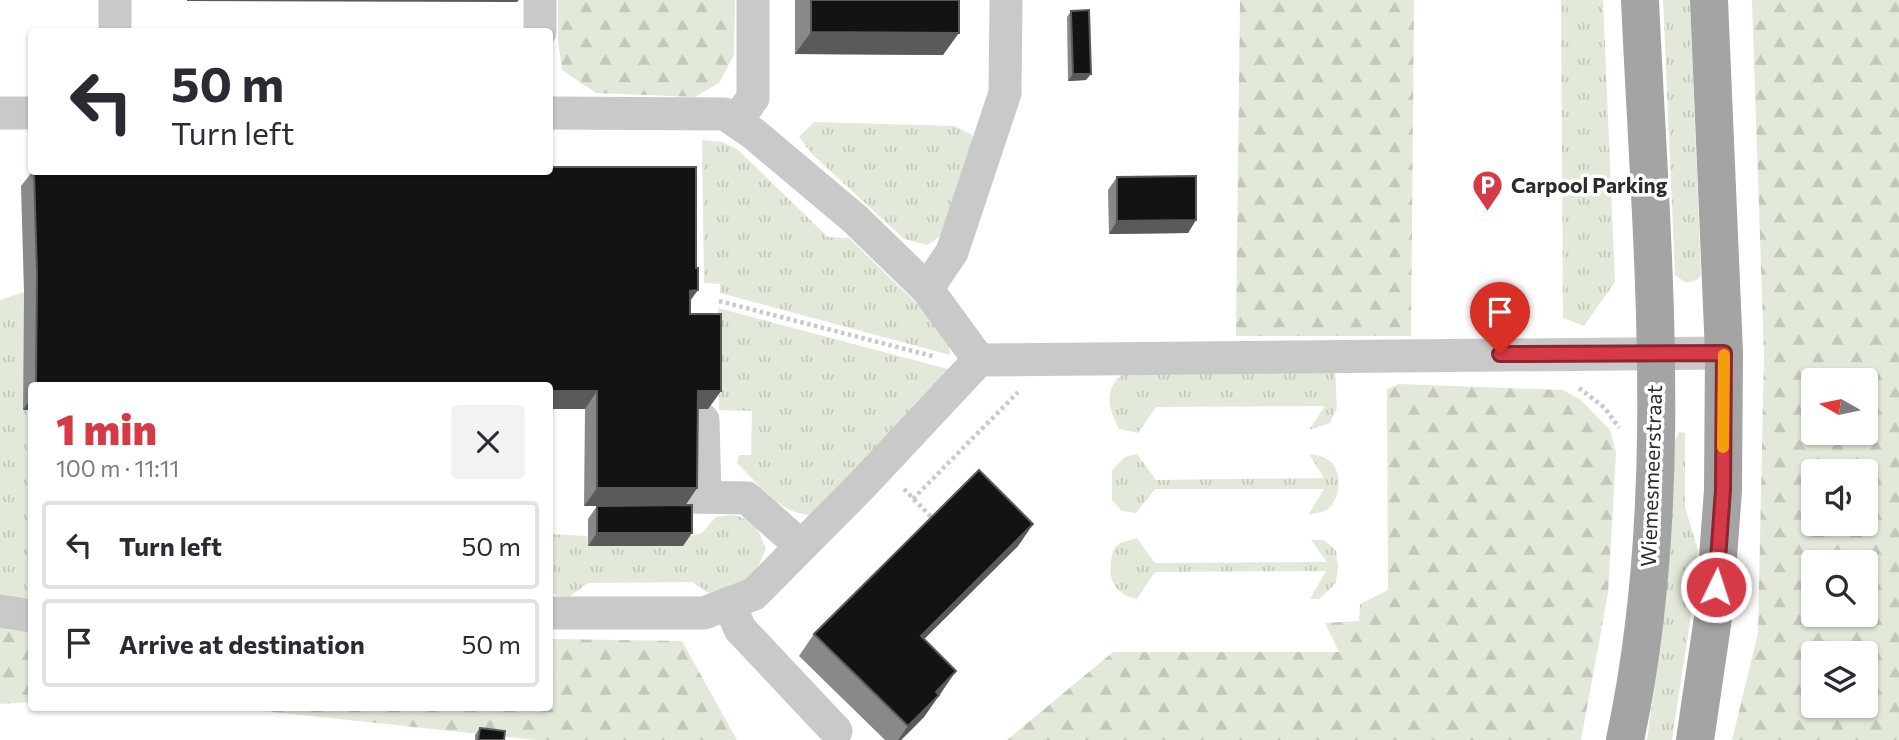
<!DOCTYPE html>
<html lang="en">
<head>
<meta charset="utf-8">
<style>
	:root { --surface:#fff; --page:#f2f2f3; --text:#2b2b33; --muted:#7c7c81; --line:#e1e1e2; --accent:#d73a47 }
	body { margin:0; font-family:Commissioner,sans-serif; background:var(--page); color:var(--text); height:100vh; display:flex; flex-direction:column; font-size:26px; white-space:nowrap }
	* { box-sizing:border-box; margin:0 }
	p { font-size:23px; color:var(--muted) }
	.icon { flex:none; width:38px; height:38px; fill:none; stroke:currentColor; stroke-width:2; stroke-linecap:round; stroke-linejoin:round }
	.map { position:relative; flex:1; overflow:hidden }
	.details { position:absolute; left:28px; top:382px; width:525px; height:329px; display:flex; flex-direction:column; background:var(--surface); border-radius:7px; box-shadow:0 2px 5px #0004 }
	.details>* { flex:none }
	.banner { position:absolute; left:28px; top:28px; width:525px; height:147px; border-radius:7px; box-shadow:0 2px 5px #0004; background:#fff; color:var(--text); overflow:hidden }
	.needle { width:46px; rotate:279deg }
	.buttons { position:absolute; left:1801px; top:368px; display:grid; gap:14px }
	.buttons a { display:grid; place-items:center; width:77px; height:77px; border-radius:7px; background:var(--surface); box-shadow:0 2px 5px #0004; font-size:35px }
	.pin { position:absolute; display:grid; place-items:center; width:60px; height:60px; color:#fff; margin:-72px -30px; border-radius:50% 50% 50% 0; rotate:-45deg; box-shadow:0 0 7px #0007 }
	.pin .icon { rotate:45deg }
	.me { position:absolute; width:77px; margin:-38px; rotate:4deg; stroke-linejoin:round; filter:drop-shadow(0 0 5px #0008) }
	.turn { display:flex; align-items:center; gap:24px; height:147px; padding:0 28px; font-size:32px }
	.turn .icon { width:91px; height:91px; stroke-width:2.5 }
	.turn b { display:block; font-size:49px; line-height:60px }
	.round { display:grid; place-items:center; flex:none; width:74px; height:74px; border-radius:7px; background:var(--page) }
	.headline { display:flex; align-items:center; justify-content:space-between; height:119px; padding:0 28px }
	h1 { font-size:42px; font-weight:800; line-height:52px; color:var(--accent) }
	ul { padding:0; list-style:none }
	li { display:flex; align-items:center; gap:21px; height:88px; margin:0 14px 10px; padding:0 14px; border:4px solid var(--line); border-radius:7px }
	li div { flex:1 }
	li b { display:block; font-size:26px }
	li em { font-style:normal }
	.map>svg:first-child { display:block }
	.grass { fill:url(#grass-tufts) }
	.forest { fill:url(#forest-firs); fill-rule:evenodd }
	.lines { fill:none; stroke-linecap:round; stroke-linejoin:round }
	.path { stroke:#c9c9c9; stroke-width:4.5; stroke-dasharray:3.5 3.5; stroke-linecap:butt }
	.minor { stroke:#c9c9c9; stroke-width:33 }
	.major { stroke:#a4a4a4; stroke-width:38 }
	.wall { fill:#898989 }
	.shaded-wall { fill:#5a5a5a }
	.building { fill:#131313; stroke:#5a5a5a; stroke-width:2 }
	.route-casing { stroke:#8c262e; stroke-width:18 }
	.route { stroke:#d73a47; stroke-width:12 }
	.slow { stroke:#f59e0b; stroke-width:12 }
	.labels { text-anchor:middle; stroke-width:7; stroke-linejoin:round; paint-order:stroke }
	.poi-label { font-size:21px; font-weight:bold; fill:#2c2c2c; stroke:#fff; text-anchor:start }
	.street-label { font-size:21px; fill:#2c2c2c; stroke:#fff }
</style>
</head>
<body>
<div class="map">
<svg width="1899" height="740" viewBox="0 0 1899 740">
	<defs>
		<pattern id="grass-tufts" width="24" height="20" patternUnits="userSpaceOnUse" patternTransform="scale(1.75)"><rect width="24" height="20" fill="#e2e9da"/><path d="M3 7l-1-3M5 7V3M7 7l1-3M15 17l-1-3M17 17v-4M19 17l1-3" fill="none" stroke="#c2c8bb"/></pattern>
		<pattern id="forest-firs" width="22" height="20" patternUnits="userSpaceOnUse" patternTransform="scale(1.75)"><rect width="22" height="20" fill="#e2e9da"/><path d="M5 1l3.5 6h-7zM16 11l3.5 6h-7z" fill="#c2c8bb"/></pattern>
	</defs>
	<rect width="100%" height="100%" fill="#fff"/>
	<g class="grass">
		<polygon points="1561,0 1603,0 1615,282 1584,326 1563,318"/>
		<polygon points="1663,0 1690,0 1701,275 1697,280 1686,283 1675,275"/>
		<polygon points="814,122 955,126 972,135 978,151 948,230 928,245 904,239 812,154 799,137"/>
		<polygon points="702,140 722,142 737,149 828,237 849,238 940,326 949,343 950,355 720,293 720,284 704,283"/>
		<polygon points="24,292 23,409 32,409 31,598 0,599 0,300"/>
		<path d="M 718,308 L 948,369 L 946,382 L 810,515 C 779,514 759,484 737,463 L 739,455 L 751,455 L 752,411 L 719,410 Z"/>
		<path d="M 1127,371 L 1335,372 L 1337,408 L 1330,423 L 1309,430 L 1325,406 L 1156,407 L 1138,433 L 1119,429 C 1107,405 1103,388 1127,371 Z"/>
		<path d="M 1679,432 L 1685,433 L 1685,507 L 1698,550 L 1690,622 L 1672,740 L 1647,740 C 1662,640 1669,541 1675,441 Z"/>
		<path d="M 1137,454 L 1156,480 L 1324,478 L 1309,454 C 1317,455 1323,456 1330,461 C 1343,472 1341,502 1325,511 C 1320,513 1313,513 1308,515 L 1324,489 L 1155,489 L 1136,513 L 1122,511 L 1112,500 L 1112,470 L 1125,457 Z"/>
		<path d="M 732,515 C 754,519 758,529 766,549 C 753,581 745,586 712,595 L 692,582 L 588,583 L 569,597 L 557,596 L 550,591 L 550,534 L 587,536 L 588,546 L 683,538 L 702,533 L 716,517 Z"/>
		<path d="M 1137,538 L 1155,563 L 1327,562 L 1311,540 L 1324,540 L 1336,550 L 1338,567 L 1336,583 L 1319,599 L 1310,599 L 1326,571 L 1155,572 L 1137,599 C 1118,595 1108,583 1111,563 C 1111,555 1113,548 1120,543 C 1125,541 1132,540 1137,538 Z"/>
	</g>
	<g class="forest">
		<polygon points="558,0 735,0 734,55 719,83 695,97 596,93 562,70 558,41"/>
		<polygon points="1240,0 1414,0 1411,336 1236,336"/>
		<path d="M 1752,0 L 1899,0 L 1899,740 L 1732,740 L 1758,633 L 1764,356 ZM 1813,380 L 1866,380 L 1866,432 L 1813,432 ZM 1813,471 L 1866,471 L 1866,523 L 1813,523 ZM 1813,562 L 1866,562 L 1866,614 L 1813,614 ZM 1813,653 L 1866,653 L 1866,705 L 1813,705 Z"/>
		<polygon points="1399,384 1563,390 1581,400 1610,430 1616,453 1608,593 1581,740 1007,740 1113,652 1339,652 1325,623 1359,621 1360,604 1388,590 1387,389"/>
		<polygon points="0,628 31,628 31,702 0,704"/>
		<polygon points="550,639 682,641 737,740 536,740 226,707 550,707"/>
	</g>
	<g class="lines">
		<g class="path">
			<polyline points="719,301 936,357"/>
			<polyline points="1579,388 1605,408 1619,428"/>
			<polyline points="904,489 934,520"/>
			<polyline points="913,499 1018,392"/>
		</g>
		<g class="minor">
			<polyline points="115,32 115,0"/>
			<polyline points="540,32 540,0"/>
			<polyline points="0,113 32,113"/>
			<polyline points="550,113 725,114 754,134 855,219 927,289 979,360"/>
			<polyline points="736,121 753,98 753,0"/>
			<polyline points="927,289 952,252 1005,93 1006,0"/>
			<polyline points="703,420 705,497"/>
			<polyline points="692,497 747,498 801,546"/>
			<polyline points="729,603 740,629 836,731"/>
			<polyline points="0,611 32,616"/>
			<polyline points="550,613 704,613 754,594 862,485 979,360 1724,353"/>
		</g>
		<g class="major">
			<path d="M 1625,740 C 1677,497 1651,246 1640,0"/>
			<polyline points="1695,740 1714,611 1723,490 1724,353 1709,0"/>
		</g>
	</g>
	<g class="wall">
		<polygon points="795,0 959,0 943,55 795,54"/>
		<polygon points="1071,11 1086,80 1068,81 1067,17"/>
		<polygon points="32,172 550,172 690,302 690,314 721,391 708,409 698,409 697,488 685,505 683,546 588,546 588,519 597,506 612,506 584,506 585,409 550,385 32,385 32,410 23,410 24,292 21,186"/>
		<polygon points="1117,177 1196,220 1188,233 1109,234 1108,190"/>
		<polygon points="1033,524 1018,546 924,639 941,693 924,717 901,740 885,740 799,656 814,634"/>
		<polygon points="480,728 504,740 475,740 475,735"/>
	</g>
	<g class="shaded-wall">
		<polygon points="187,0 519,0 517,2 187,1"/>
		<polygon points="811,32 959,33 943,55 795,54"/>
		<polygon points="1073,74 1091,74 1086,80 1068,81"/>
		<polygon points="1196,220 1188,233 1109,234 1117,221"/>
		<polygon points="698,290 685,308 690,291"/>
		<polygon points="550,391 597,391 585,409 550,409"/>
		<polygon points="698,391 721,391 708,409 685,409"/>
		<polygon points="32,397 32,410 23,410"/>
		<polygon points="597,488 697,488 685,506 584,506"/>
		<polygon points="1033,524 1018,546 905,658 921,636"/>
		<polygon points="597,533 692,533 683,546 588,546"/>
		<polygon points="956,671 941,693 931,704 939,695 924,717 901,740 898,740 908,726 936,692"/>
	</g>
	<g class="building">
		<polygon points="811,0 959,0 959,33 811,32"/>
		<polygon points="1089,10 1091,74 1073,74 1071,11"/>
		<polygon points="550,167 696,167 696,268 698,268 698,290 690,291 690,314 721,314 721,391 698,391 697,488 597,488 597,391 550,391 550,385 36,385 37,274 34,172 550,172"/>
		<polygon points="1196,176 1196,220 1117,221 1117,177"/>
		<polygon points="979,470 1033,524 921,636 956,671 936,692 939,695 908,726 814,634"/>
		<polygon points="692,505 692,533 597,533 597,506"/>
		<polygon points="480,728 505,731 504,740 478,740"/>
	</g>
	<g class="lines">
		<defs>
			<polyline id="route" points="1500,354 1724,353 1723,490 1716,587"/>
		</defs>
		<use href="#route" class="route-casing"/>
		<use href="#route" class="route"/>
		<polyline class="slow" points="1723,447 1724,355"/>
	</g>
	<defs>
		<symbol id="parking-pin" viewBox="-11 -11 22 30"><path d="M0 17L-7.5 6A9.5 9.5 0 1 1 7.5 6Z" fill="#d73a47" stroke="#fff"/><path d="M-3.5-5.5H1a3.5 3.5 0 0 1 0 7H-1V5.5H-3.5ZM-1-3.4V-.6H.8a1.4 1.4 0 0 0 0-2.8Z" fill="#fff"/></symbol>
	</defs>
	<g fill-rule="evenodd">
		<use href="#parking-pin" x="1470" y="168" width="35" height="47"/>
	</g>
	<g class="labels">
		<g class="poi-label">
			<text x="1511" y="193">Carpool Parking</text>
		</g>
		<g class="street-label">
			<text transform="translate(1652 476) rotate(-88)" y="7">Wiemesmeerstraat</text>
		</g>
	</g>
</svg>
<div class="buttons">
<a><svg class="needle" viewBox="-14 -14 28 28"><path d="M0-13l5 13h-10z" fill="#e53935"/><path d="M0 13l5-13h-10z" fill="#7c7c81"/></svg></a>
<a><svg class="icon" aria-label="sound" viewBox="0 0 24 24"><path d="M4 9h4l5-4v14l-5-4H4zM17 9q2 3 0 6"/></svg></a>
<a><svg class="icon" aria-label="search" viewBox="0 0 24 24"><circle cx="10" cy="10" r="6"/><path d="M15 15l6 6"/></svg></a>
<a><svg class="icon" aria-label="layers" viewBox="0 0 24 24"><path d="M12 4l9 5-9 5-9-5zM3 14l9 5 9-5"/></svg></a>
</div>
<div class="pin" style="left:1500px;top:354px;background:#d93025"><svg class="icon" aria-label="arrive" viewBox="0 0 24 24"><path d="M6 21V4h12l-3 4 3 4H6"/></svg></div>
<svg class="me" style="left:1716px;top:587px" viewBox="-20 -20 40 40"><circle r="17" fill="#d73a47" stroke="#fff" stroke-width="3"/><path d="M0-11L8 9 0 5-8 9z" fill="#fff"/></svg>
<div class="banner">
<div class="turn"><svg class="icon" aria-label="left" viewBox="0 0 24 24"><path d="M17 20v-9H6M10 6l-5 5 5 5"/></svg><div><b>50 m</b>Turn left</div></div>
</div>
<section class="details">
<div class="headline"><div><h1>1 min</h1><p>100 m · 11:11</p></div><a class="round"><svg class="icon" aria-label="close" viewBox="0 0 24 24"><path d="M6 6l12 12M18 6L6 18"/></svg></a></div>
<ul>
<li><svg class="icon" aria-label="left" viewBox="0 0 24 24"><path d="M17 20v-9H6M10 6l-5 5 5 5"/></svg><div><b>Turn left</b></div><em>50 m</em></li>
<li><svg class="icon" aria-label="arrive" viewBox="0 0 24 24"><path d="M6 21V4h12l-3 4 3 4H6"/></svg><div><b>Arrive at destination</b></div><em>50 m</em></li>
</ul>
</section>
</div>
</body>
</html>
